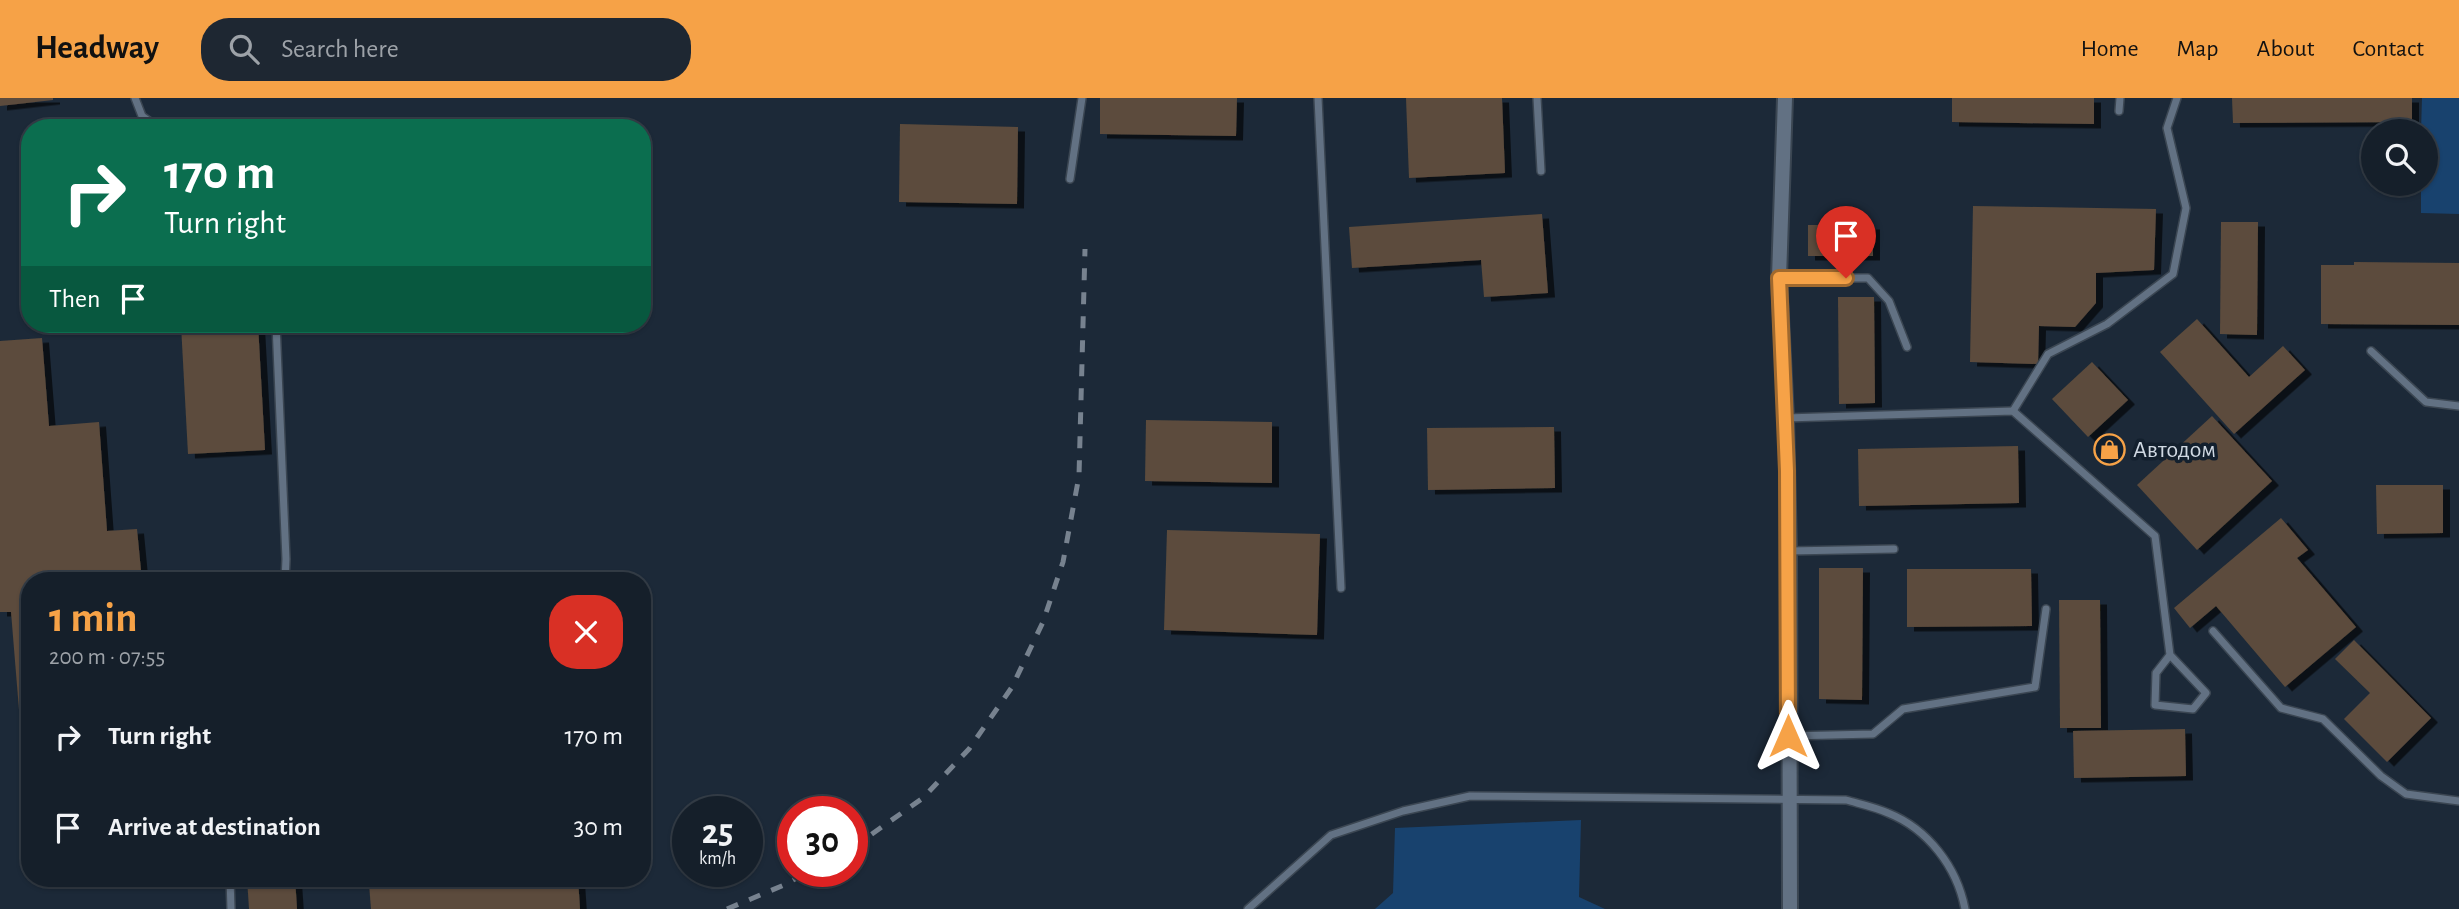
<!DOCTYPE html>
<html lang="en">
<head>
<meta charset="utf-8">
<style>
	:root { --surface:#151f2a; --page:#1e2732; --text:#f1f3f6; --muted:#9da2a8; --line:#343d47; --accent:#f6a247 }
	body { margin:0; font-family:"Alegreya Sans",sans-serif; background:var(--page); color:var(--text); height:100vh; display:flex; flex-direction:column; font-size:26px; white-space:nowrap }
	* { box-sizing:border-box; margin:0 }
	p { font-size:23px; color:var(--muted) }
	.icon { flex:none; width:38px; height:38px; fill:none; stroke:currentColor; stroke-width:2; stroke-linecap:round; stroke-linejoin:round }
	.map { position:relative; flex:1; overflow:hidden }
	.side { position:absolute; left:21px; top:474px; width:630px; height:315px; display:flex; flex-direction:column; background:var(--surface); border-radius:28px; box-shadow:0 2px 5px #0004,0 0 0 2px var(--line) }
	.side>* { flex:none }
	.top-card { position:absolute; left:21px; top:21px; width:630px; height:214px; border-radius:28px; box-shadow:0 2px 5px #0004,0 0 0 2px var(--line); background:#0b6e4f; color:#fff; overflow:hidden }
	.buttons { position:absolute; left:2361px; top:21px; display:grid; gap:14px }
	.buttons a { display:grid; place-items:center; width:77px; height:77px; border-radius:50%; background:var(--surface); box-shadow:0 2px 5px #0004,0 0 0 2px var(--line); font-size:35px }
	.speed { position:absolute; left:672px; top:698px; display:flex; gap:14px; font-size:35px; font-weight:700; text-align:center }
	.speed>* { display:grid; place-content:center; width:91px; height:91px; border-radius:50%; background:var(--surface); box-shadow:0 2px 5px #0004,0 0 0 2px var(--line); line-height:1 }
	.speed small { font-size:18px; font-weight:400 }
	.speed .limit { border:10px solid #d22; background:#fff; color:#111 }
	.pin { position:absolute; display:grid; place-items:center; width:60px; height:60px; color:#fff; margin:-72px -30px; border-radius:50% 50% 50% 0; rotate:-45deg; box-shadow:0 0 7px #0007 }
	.pin .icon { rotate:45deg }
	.me { position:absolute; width:77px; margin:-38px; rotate:0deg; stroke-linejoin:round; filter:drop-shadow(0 0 5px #0008) }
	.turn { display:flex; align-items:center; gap:24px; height:147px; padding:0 28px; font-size:32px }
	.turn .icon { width:91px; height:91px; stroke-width:2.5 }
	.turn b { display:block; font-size:49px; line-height:60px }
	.then { display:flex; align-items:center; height:66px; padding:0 28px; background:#0003; gap:14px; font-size:26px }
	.round { display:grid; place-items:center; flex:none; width:74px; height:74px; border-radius:28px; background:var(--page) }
	.summary { display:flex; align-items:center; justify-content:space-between; height:119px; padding:0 28px }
	h1 { font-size:42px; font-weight:700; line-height:52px; color:var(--accent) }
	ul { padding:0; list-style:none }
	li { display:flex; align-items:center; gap:21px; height:91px; padding:0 28px }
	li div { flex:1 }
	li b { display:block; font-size:26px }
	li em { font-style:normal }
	header { display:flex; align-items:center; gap:42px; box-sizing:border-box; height:98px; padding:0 35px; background:var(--accent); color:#111 }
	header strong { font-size:33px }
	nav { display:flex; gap:38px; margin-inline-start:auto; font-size:24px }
	.search { width:490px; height:63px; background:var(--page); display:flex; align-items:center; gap:18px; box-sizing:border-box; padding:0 24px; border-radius:28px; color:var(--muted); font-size:26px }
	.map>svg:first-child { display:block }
	.green { fill:#18426e }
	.building { fill:#5c4b3c; filter:url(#shadow) }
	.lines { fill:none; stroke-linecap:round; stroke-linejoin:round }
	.service-casing { stroke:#3b4652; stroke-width:10 }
	.minor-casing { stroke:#3b4652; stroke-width:18 }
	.service { stroke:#627183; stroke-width:7 }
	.minor { stroke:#627183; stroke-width:14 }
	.rail { stroke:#77828f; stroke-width:5; stroke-dasharray:12 12; stroke-linecap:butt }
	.route-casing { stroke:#a0692e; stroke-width:18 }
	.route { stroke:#f6a247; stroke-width:12 }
	.labels { text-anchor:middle; stroke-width:7; stroke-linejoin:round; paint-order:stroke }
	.poi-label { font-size:24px; fill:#d0d9e3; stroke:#13202e; text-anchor:start }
</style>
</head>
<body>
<header>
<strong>Headway</strong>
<div class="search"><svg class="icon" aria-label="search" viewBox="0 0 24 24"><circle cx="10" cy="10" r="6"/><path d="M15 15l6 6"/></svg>Search here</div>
<nav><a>Home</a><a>Map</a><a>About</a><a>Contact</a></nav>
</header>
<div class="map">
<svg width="2459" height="811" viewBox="0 0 2459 811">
	<defs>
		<filter id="shadow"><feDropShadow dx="7" dy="4.5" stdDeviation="0" flood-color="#0009"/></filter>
	</defs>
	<rect width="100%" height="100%" fill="#1c2938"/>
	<g class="green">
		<polygon points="2422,0 2459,0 2459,116 2421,115 2421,86 2426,86 2426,33 2421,33"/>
		<polygon points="1581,722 1579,799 1605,811 1375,811 1393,795 1395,730"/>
	</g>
	<g class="building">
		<polygon points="0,0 53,0 53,2 0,8"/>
		<polygon points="1100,0 1237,0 1236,38 1100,36"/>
		<polygon points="1406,0 1502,0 1505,75 1409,80"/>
		<polygon points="1952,0 2094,0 2094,26 1952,24"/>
		<polygon points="2232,0 2412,0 2412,24 2233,25"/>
		<polygon points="900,26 1018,29 1017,106 899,104"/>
		<polygon points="1973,108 2156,111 2154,172 2096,175 2096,205 2075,229 2039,228 2038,266 1970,264"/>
		<polygon points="1542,116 1548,195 1484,199 1481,162 1352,170 1349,129"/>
		<polygon points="2221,124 2258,124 2257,237 2220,236"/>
		<rect x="1808" y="127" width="65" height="31"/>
		<polygon points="2354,164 2459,165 2459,227 2321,226 2321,167 2354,167"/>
		<polygon points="1838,199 1874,199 1875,305 1839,306"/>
		<polygon points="2197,221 2249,279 2283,248 2305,272 2234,336 2160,254"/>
		<polygon points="258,226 265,352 188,356 181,227"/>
		<polygon points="42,240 49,328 99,324 107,433 137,431 142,483 30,483 30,684 25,685 11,514 0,514 0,243"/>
		<polygon points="2092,264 2128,302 2088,339 2052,301"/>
		<polygon points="2212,318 2272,383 2197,452 2137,387"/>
		<polygon points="1146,322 1272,324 1272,385 1145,383"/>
		<polygon points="1554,329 1555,390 1428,392 1427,330"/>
		<polygon points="2018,348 2019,405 1859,408 1858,351"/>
		<polygon points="2376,387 2443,387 2443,435 2377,436"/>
		<polygon points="2281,420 2308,452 2297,460 2356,529 2285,589 2216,508 2190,530 2174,510"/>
		<polygon points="1167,432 1320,436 1317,537 1164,532"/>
		<polygon points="1819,470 1863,470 1862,602 1819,601"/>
		<polygon points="1907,471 2031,471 2032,528 1907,529"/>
		<polygon points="2059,502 2100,502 2101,630 2060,630"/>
		<polygon points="2354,542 2431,620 2387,664 2344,621 2370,595 2335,561"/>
		<polygon points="2185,631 2186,678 2074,680 2073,633"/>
		<polygon points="247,780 295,780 297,811 249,811"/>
		<polygon points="456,780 578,780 580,811 371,811 369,786"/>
	</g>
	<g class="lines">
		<defs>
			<g id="service">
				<polyline points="135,0 142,18 159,30"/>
				<polyline points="1318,0 1341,490"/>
				<polyline points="1537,0 1541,73"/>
				<polyline points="2119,13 2120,0"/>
				<polyline points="1070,81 1082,0"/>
				<polyline points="1779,180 1868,180 1889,203 1907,249"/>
				<polyline points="276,226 286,461 285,483"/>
				<polyline points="2371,253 2426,304 2459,308"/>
				<polyline points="2013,313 2048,256 2107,226 2173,176 2186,110 2167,30 2177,0"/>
				<polyline points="1786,320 2013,313 2155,438 2170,557 2206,595 2193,611 2155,607 2156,575 2170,557"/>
				<polyline points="1789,453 1894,451"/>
				<polyline points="2213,533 2281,610 2323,621 2381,678 2406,696 2459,703"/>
				<polyline points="1789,638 1873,636 1903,611 2035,589 2046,511"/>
				<polyline points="230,780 231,811"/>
				<path d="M 1248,811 L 1331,737 L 1403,713 L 1470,698 L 1846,702 C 1860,706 1875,709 1888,715 C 1928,731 1957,769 1965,811"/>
			</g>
			<polyline id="minor" points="1785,0 1779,180 1786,320 1789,453 1790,811"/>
		</defs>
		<use href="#service" class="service-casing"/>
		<use href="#minor" class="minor-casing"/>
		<use href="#service" class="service"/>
		<use href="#minor" class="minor"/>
		<g class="rail">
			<polyline points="852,750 923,700 969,651 1012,589 1043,524 1063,464 1079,378 1085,151"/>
			<polyline points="727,811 784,787 808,774"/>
		</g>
	</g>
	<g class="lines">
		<defs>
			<polyline id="route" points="1788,638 1787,373 1779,180 1846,180"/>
		</defs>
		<use href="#route" class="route-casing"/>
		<use href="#route" class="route"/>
	</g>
	<defs>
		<symbol id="shop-ring" viewBox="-11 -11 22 22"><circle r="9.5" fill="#13202e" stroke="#f6a247" stroke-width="1.5"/><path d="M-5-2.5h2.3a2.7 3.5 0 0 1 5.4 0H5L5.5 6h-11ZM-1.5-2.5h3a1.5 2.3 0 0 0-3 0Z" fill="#f6a247"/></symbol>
	</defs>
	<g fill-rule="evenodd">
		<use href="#shop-ring" x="2092" y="334" width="35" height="35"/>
	</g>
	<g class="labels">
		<g class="poi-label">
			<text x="2133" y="359">Автодом</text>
		</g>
	</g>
</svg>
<div class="buttons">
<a><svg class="icon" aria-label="search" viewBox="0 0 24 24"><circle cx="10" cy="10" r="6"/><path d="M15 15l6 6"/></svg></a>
</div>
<div class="speed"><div>25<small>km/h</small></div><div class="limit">30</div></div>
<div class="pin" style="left:1846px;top:180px;background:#d93025"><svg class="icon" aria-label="arrive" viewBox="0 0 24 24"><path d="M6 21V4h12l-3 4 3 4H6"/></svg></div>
<svg class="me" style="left:1788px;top:638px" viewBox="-20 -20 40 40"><path d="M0-17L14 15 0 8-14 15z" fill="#f6a247" stroke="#fff" stroke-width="4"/></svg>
<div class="top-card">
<div class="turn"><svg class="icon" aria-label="right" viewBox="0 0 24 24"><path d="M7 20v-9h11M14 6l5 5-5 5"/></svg><div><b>170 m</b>Turn right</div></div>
<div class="then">Then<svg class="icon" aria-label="arrive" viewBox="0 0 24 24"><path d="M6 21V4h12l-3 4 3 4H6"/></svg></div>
</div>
<section class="side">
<div class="summary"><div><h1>1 min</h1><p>200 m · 07:55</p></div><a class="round" style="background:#d93025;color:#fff"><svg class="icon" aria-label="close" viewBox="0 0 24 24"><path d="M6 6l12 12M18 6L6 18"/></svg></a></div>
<ul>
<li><svg class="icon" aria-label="right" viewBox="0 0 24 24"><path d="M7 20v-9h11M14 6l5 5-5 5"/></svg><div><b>Turn right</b></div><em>170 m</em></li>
<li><svg class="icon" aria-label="arrive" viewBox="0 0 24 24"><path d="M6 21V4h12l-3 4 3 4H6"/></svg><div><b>Arrive at destination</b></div><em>30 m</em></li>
</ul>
</section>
</div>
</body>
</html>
